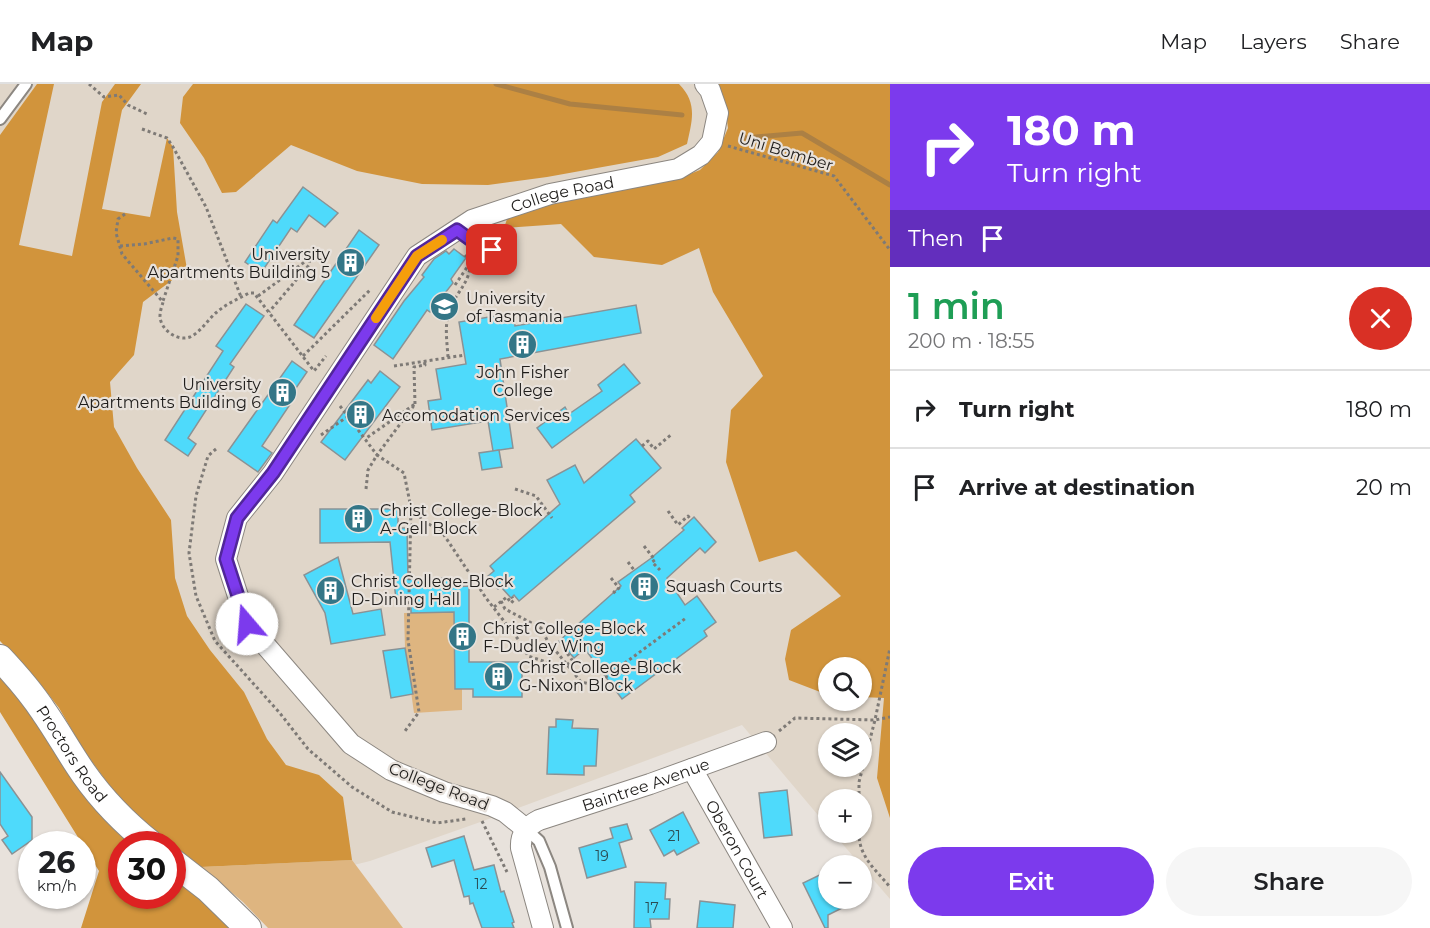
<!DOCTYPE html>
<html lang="en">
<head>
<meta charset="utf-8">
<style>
	:root { --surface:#fff; --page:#f6f6f6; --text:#202124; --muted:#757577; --line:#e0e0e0; --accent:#7c3aed }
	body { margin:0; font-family:Montserrat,sans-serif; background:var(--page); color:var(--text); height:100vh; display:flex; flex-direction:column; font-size:22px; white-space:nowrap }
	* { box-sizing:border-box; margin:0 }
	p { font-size:20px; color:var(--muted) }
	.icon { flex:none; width:33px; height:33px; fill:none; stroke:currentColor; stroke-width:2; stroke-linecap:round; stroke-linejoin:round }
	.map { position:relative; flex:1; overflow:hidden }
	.panel { display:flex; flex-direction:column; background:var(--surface); width:540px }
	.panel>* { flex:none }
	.top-card { background:#7c3aed; color:#fff; overflow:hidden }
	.fabs { position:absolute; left:818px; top:573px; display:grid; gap:12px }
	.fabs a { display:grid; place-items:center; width:54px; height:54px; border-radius:50%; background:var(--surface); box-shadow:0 2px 4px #0004; font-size:30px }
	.speed { position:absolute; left:18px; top:747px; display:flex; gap:12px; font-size:30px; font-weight:700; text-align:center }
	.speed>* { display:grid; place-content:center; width:78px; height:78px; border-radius:50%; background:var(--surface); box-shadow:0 2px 4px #0004; line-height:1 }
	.speed small { font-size:15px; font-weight:400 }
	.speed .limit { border:9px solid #d22; background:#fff; color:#111 }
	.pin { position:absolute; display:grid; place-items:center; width:51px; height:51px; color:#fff; margin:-26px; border-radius:12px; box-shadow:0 3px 9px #0006 }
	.me { position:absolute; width:66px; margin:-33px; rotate:342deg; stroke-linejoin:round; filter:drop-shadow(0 0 4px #0008) }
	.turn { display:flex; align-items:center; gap:21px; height:126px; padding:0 18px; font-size:27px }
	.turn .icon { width:78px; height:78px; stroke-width:2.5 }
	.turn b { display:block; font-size:42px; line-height:51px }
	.then { display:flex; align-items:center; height:57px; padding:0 18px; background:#0003; gap:12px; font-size:22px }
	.round { display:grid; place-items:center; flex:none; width:63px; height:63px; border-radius:32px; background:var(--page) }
	.head { display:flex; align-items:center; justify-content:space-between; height:102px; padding:0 18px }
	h1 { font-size:36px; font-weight:600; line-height:45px; color:#1e9e55 }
	.cta { display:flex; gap:12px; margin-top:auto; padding:12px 18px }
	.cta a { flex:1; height:69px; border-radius:36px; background:var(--accent); color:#fff; font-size:24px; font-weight:600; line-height:69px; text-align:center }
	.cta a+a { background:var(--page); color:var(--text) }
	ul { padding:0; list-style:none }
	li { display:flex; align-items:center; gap:18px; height:78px; padding:0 18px; border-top:2px solid var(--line) }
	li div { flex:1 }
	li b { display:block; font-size:22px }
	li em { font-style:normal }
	header { display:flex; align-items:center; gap:36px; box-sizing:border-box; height:84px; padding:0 30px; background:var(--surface); border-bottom:2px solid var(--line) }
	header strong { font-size:28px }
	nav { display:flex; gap:33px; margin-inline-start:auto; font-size:21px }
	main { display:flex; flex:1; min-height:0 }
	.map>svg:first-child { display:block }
	.built { fill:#e0d6c9; fill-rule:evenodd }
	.green { fill:#deb580 }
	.forest { fill:#d1943c }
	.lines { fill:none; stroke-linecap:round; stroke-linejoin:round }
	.stream { stroke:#ac8044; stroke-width:5 }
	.building { fill:#4edafb; stroke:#8a9295; stroke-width:1.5 }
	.service-casing { stroke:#8c8781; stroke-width:14 }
	.minor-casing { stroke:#8c8781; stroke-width:22 }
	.tertiary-casing { stroke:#8c8781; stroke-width:28 }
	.path { stroke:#7e7a76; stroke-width:3; stroke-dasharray:3 3; stroke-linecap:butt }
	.service { stroke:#fff; stroke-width:10 }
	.minor { stroke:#fff; stroke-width:20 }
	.tertiary { stroke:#fff; stroke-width:26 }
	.route-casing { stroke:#51269a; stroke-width:15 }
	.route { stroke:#7c3aed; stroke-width:10 }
	.slow { stroke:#f59e0b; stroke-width:10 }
	.labels { text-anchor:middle; stroke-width:4.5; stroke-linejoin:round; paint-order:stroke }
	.number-label { font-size:14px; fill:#2b4c53 }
	.street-label { font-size:16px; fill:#1f1d1b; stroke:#e8e2dc }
	.poi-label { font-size:16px; fill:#1f1d1b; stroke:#e8e2dc; text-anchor:start }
</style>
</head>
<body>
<header>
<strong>Map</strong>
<nav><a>Map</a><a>Layers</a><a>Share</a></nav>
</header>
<main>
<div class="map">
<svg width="890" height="844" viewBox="0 0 890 844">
	<rect width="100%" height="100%" fill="#e8e2dc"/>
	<path class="built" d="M 0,0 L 890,0 L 890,815 L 833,749 L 861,748 L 861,716 L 828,716 L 828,743 L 742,641 L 486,736 L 370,777 L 277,800 L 0,447 ZM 828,584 L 861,584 L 861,616 L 828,616 ZM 828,650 L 861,650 L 861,682 L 828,682 Z"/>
	<g class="green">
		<polygon points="454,528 455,605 462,605 462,626 414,629 405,564 404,529"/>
		<polygon points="352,776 403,844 268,844 243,818 201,783"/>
	</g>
	<g class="forest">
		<polygon points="37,0 54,0 19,161 72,172 102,18 115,0 141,0 122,26 102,125 150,133 167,54 173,63 177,128 187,185 143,218 134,271 110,298 114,343 137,384 171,436 175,494 187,532 210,566 244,608 267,655 286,681 319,691 343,713 352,776 201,783 149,743 118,713 84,667 59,624 38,597 0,557 0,51"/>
		<path d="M 193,0 L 679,0 C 698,19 692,37 687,60 L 658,73 L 547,93 L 488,101 L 422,100 L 357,87 L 291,61 L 236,108 L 222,109 L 204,74 L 180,39 L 183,13 Z"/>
		<polygon points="715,0 890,0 890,734 877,694 884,614 861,613 861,584 828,584 828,611 789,596 785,575 791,546 841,512 796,467 759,478 726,378 731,326 763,292 713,208 699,164 662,181 594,173 561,140 504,144 508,132 545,121 677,95 700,86 718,68 728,44 725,22"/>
		<polygon points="0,588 136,760 122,760 122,812 172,812 173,792 183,798 230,844 81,844 99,787 0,628"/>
	</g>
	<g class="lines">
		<g class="stream">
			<polyline points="496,0 570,20 682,31"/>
			<polyline points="745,54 802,49 890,101"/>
		</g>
	</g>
	<g class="building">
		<polygon points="303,103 338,129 325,143 309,131 297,148 291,144 261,189 245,178 273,136 277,139"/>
		<polygon points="359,146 379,161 314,254 294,241"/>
		<polygon points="454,165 466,174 451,195 453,199 430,228 427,226 393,275 374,261 404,217 424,193 422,191 434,175 446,167 449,170"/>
		<polygon points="246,220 264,232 230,280 234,283 188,354 196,360 188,372 165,356 223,267 216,262"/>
		<polygon points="636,221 641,249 500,275 513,364 493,367 488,337 432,346 428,317 441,315 436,285 466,280 459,238 513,229 515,242"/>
		<polygon points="292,277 307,288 296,304 295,313 262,362 272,369 258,388 228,367"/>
		<polygon points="624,280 640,299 552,364 537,344 565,323 569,330 602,307 598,301"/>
		<polygon points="380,287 400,303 345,376 321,358 368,296 371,299"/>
		<polygon points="636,355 661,384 630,411 635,418 519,517 514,511 511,514 501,503 498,505 488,492 494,487 490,482 560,420 547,396 575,381 584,399"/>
		<polygon points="499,366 502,383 482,386 479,369"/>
		<polygon points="320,425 398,425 398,444 407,444 408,495 452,494 452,503 469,502 469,578 522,578 522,613 473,613 473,605 455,605 454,528 411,529 411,514 396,516 390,458 320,459"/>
		<polygon points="694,433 716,458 705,469 700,464 667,494 685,521 697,512 716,538 704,547 707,552 622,615 585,565 574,574 559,557 621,502 618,498 650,475 684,446 682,444"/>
		<polygon points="338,473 353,530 381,525 385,551 331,560 325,529 304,491"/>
		<polygon points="405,564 413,610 391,614 383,567"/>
		<polygon points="556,635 573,636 572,644 598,645 596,682 584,682 584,691 547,690 549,643 556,643"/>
		<polygon points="0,688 32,733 32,756 12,770 2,756 8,752 0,740"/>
		<polygon points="787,706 792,751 764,754 759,709"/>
		<polygon points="683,728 699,759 677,771 674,766 664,772 650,746"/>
		<polygon points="627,740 632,755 619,759 626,783 587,794 579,764 613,754 610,744"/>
		<polygon points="464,752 474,786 494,781 501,808 504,807 514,838 512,839 514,844 482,844 473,819 470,820 469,812 464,813 454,776 432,783 426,764"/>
		<polygon points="828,787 828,814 862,814 828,831 828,844 825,844 803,799"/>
		<polygon points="635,798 666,799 665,815 670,815 669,835 650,835 651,844 634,844"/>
		<polygon points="700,817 735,821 733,844 697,844"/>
	</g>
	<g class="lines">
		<defs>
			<g id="service">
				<polyline points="0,35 26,0"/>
				<polyline points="457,146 479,162 506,170"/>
				<polyline points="526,745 539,757 550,783 567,844"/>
			</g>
			<g id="minor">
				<path id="s1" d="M 692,685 L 782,844"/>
				<path id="s2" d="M 526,745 L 505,728 L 492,722 L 444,708 L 391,686 L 351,660 L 247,540 L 226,475 L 237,434 L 273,389 L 417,172 L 472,136 L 550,110 L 678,85 L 701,71 L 712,58 L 718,29 L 710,6 L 705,0"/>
				<path id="s3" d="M 543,844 L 521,764 C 520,750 527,742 539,736 L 650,700 L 766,658"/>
			</g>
			<g id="tertiary">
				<path id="s4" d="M 0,574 C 16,591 31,608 44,628 C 58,648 70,670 84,690 C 103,717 126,740 151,760"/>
				<polyline points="172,777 208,805 248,844"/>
			</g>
		</defs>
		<use href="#service" class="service-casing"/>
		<use href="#minor" class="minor-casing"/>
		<use href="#tertiary" class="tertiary-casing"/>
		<g class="path">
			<polyline points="89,0 104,13 119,11 128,21 147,30"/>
			<polyline points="142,45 167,54 173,63 206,123 241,213"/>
			<polyline points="728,62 834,92 890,166"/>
			<path d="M 125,130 L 118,135 L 116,149 L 122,170 L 163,218 C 162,222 160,227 160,232 C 160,245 177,258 190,253 C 201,248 208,235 217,228 C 226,220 238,215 249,209 L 254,209 L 314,287 L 326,272"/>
			<polyline points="120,162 144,160 173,154 178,155 178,172 163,217"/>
			<polyline points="455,201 470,179"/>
			<polyline points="258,212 310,174 309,181 269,228"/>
			<polyline points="303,272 370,206"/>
			<path d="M 448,273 C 447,257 444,240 450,225 C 458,205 469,201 471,177 L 465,171"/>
			<polyline points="394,282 465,271"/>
			<polyline points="415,320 414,283 425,281 424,276"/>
			<polyline points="340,322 377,371 415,320 365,355"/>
			<polyline points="321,351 347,333"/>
			<polyline points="642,362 648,357 654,365 672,350"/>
			<polyline points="216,365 208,372 196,412 189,469 196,512 215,557 279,628 308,665 352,703 392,728 437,739 466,735"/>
			<polyline points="366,405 368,386 377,371 404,389 411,424 408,556 419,628 405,647"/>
			<polyline points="515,405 536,412 552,434"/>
			<polyline points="411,424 424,437 442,448 486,514 521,559 528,572 549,579"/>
			<polyline points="668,427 678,441 688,432 691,436"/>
			<polyline points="644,462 655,476 652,478 660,486"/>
			<polyline points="628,478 634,486"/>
			<polyline points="611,494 619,504 614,508 616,510"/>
			<polyline points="501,517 505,525 541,544 547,556 581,598 595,601 686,534"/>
			<polyline points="494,523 507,513 511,519 514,516 512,513"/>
			<polyline points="567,581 572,576 567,569"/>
			<polyline points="779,647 795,634 875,636 890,633"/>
			<polyline points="859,716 859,698 875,636 890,564"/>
			<polyline points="482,737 507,788"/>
			<path d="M 859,748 C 858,772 876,786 890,803"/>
		</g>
		<use href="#service" class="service"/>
		<use href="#minor" class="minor"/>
		<use href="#tertiary" class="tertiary"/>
	</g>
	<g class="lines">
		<defs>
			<polyline id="route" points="247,540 226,475 237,434 273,389 417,172 457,146 479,162 492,166"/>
		</defs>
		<use href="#route" class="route-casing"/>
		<use href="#route" class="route"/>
		<polyline class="slow" points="376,234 417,172 442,156"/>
	</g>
	<defs>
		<symbol id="building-disc" viewBox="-11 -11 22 22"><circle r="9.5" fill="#337687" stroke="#e8e2dc"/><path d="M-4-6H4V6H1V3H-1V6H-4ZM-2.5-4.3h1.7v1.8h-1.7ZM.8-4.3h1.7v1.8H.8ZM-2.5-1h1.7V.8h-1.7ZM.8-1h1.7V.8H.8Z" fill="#fff"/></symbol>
		<symbol id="university-disc" viewBox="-11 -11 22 22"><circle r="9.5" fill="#337687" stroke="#e8e2dc"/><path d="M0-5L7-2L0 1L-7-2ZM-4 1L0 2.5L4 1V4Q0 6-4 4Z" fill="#fff"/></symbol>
	</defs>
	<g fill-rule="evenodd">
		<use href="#building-disc" x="334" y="162" width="33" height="33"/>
		<use href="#university-disc" x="428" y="206" width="33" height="33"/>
		<use href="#building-disc" x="506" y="244" width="33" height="33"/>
		<use href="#building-disc" x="266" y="292" width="33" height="33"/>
		<use href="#building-disc" x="344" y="314" width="33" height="33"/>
		<use href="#building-disc" x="342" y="418" width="33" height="33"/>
		<use href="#building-disc" x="628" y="486" width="33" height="33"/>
		<use href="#building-disc" x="314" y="490" width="33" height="33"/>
		<use href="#building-disc" x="446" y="536" width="33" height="33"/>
		<use href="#building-disc" x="482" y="576" width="33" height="33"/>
	</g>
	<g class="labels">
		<g class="number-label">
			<text x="674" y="757">21</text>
			<text x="602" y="777">19</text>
			<text x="481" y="805">12</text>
			<text x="652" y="829">17</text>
		</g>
		<g class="street-label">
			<text transform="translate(786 67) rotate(17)" y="6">Uni Bomber</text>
			<text dy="6" stroke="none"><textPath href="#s2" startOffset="944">College Road</textPath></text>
			<text dy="6" stroke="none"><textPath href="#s4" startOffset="120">Proctors Road</textPath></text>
			<text dy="6" stroke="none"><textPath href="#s3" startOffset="231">Baintree Avenue</textPath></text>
			<text transform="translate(439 702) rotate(21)" y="6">College Road</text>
			<text dy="6" stroke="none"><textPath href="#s1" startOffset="92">Oberon Court</textPath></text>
		</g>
		<g class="poi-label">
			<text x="330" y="176" text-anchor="end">University<tspan x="330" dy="18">Apartments Building 5</tspan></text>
			<text x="466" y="220">University<tspan x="466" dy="18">of Tasmania</tspan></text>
			<text x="523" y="294" text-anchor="middle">John Fisher<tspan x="523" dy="18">College</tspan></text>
			<text x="261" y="306" text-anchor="end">University<tspan x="261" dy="18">Apartments Building 6</tspan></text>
			<text x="382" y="337">Accomodation Services</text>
			<text x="380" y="432">Christ College-Block<tspan x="380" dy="18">A-Gell Block</tspan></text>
			<text x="351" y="503">Christ College-Block<tspan x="351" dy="18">D-Dining Hall</tspan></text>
			<text x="666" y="508">Squash Courts</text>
			<text x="483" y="550">Christ College-Block<tspan x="483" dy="18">F-Dudley Wing</tspan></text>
			<text x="519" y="589">Christ College-Block<tspan x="519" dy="18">G-Nixon Block</tspan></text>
		</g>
	</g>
</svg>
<div class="fabs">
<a><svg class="icon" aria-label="search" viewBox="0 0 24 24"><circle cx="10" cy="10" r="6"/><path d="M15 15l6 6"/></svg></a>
<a><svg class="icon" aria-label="layers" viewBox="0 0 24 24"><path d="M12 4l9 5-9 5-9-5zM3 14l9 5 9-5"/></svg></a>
<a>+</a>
<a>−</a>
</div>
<div class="speed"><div>26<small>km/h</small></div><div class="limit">30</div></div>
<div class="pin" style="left:492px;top:166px;background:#d93025"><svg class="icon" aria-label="arrive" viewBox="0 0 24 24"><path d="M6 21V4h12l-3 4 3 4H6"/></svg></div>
<svg class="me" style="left:247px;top:540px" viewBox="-20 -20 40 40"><circle r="19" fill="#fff"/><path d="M0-13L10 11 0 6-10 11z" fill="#7c3aed"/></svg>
</div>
<section class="panel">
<div class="top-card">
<div class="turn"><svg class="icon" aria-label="right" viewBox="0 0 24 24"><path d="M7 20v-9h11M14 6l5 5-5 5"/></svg><div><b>180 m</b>Turn right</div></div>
<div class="then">Then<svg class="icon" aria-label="arrive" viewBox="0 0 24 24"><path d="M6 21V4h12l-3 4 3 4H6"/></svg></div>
</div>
<div class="head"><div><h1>1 min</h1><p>200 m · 18:55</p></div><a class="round" style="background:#d93025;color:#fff"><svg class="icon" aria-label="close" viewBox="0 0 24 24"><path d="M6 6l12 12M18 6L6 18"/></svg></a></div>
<ul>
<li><svg class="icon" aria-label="right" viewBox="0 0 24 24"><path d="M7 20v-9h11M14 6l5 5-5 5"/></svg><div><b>Turn right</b></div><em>180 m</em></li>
<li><svg class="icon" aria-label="arrive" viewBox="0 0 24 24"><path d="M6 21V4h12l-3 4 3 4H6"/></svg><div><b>Arrive at destination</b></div><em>20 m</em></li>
</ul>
<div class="cta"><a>Exit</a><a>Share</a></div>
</section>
</main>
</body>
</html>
